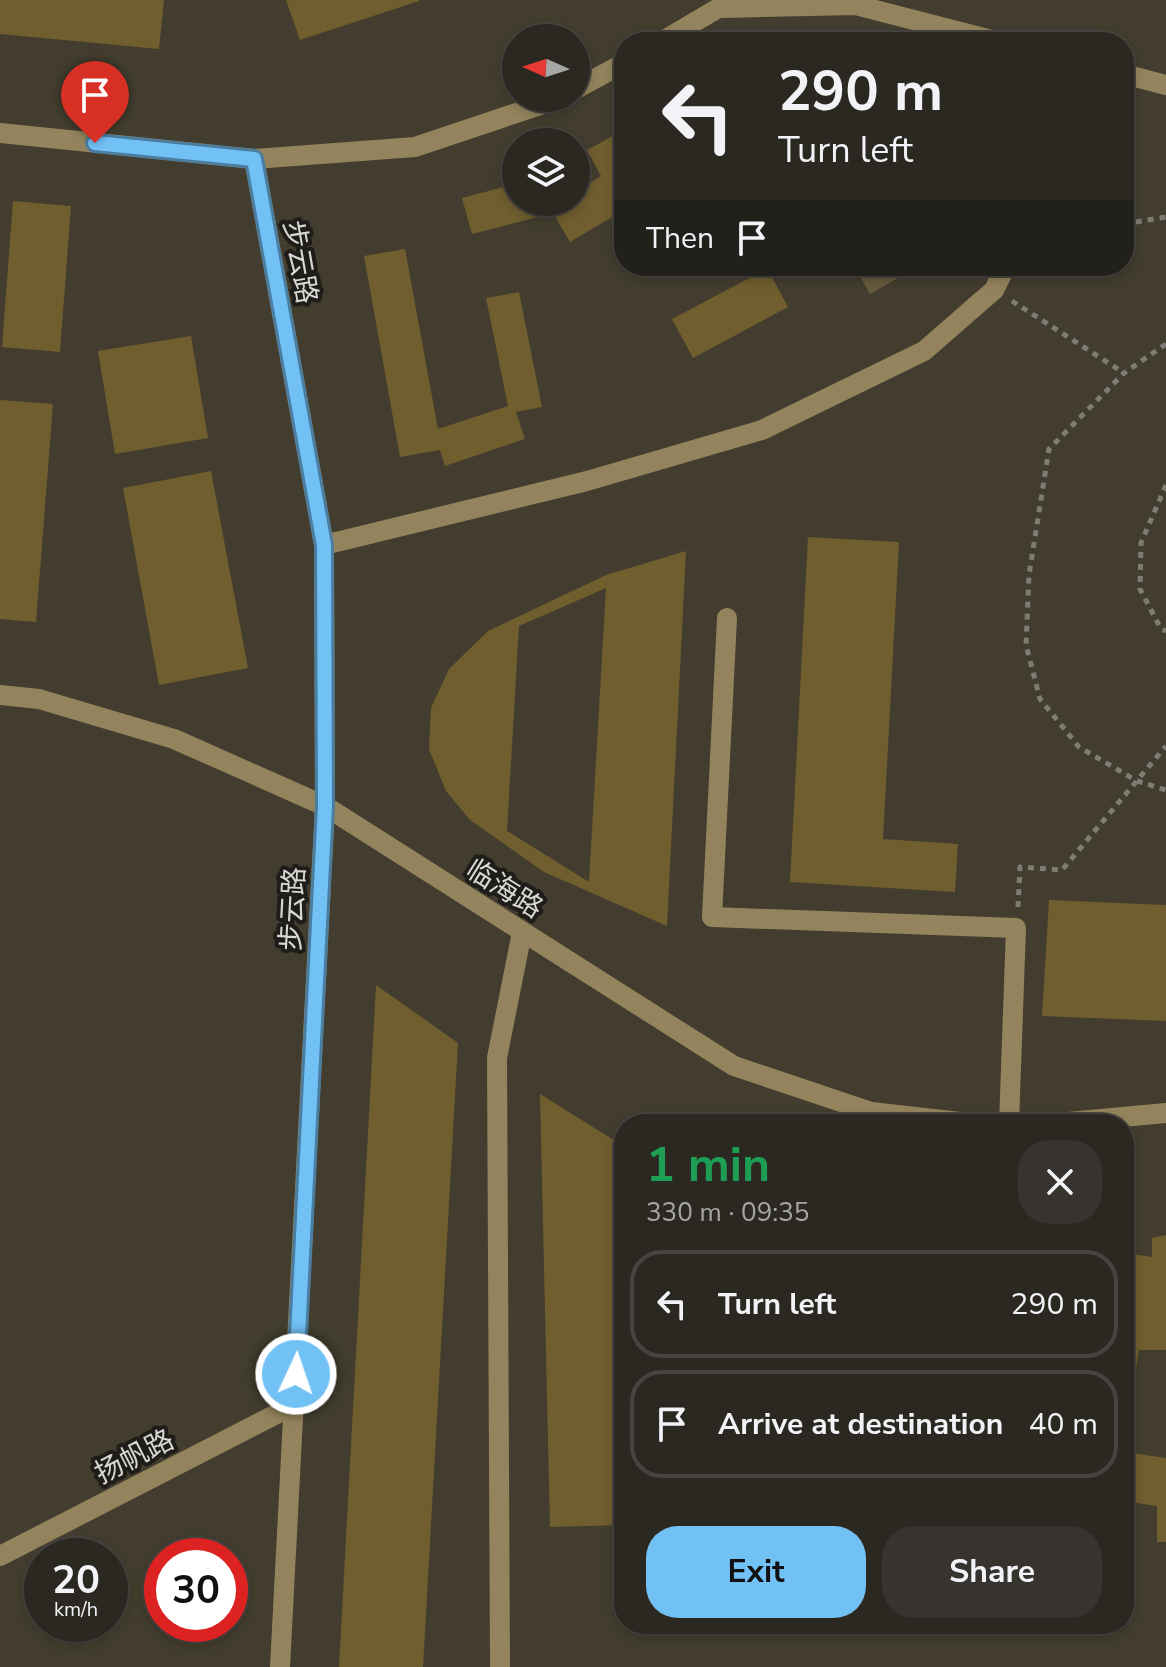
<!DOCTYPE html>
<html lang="en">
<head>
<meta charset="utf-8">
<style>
	:root { --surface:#2b2822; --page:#37342f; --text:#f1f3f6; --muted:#a6a6a5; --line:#474440; --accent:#72c1f5 }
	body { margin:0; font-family:"Nunito Sans","Noto Sans SC",sans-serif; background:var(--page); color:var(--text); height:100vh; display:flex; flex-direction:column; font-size:30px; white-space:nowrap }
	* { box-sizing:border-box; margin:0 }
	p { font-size:26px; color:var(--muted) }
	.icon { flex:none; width:44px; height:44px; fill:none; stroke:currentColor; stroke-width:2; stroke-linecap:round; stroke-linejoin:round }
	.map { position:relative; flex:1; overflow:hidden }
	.panel { position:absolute; left:614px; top:1114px; width:520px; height:520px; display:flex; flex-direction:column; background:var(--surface); border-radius:32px; box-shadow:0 4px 12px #0003,0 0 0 2px var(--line) }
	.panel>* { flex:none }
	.banner { position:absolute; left:614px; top:32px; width:520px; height:244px; border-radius:32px; box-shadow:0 4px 12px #0003,0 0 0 2px var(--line); background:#2b2822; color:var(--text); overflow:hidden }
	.needle { width:52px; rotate:273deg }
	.buttons { position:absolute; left:502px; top:24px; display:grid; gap:16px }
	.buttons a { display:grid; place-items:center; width:88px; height:88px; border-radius:50%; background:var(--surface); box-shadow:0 4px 12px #0003,0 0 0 2px var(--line); font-size:40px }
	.speed { position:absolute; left:24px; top:1538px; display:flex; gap:16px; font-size:40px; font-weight:700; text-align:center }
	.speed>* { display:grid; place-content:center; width:104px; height:104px; border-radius:50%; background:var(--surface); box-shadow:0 4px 12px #0003,0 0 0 2px var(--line); line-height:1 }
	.speed small { font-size:20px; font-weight:400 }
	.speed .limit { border:12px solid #d22; background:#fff; color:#111 }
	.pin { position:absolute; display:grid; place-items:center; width:68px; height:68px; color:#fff; margin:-82px -34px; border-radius:50% 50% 50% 0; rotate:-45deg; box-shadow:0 0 8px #0007 }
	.pin .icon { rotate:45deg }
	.me { position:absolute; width:88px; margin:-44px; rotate:3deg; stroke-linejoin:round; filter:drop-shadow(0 0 6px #0008) }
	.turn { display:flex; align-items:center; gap:28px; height:168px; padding:0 32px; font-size:36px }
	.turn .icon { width:104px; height:104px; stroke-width:2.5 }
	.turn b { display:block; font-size:56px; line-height:68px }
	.then { display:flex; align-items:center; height:76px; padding:0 32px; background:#0003; gap:16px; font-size:30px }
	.round { display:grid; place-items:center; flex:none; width:84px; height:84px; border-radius:32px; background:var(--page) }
	.overview { display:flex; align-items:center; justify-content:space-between; height:136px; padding:0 32px }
	h1 { font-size:48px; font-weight:700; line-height:60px; color:#1e9e55 }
	.action { display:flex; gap:16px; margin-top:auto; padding:16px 32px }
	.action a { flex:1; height:92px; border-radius:32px; background:var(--accent); color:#111; font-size:32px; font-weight:700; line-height:92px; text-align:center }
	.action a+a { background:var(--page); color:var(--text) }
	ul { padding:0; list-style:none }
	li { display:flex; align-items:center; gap:24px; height:108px; margin:0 16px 12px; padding:0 16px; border:4px solid var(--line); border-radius:32px }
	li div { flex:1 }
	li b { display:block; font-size:30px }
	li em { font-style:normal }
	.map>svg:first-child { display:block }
	.built { fill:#423d2e; fill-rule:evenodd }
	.green { fill:#675b3c }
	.building { fill:#705e2f; fill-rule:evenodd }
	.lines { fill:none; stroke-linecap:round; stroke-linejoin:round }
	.path { stroke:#7f7c75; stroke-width:5; stroke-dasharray:6 6; stroke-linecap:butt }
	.minor { stroke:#94845d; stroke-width:20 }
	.route-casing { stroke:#4a7d9f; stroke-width:20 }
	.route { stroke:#72c1f5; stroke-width:14 }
	.labels { text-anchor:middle; stroke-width:8; stroke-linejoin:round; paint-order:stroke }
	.street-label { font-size:28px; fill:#d9d7d1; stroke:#1f1d19 }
</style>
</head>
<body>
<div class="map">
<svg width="1166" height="1667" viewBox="0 0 1166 1667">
	<rect width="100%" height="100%" fill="#39362d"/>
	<path class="built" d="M 0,0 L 1166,0 L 1166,1667 L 0,1667 ZM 516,38 L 576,38 L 576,98 L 516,98 ZM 624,42 L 1124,42 L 1124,266 L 624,266 ZM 516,142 L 576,142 L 576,202 L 516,202 ZM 624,1124 L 1124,1124 L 1124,1624 L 624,1624 ZM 42,1556 L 110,1556 L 110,1624 L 42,1624 ZM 162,1556 L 230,1556 L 230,1624 L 162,1624 Z"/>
	<polygon class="green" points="854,266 919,266 870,294"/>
	<g class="building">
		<polygon points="0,0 164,0 159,49 0,34"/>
		<polygon points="286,0 419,0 419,1 300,40"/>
		<polygon points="624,130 624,210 570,242 553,213 472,234 462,198 516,184 516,202 576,202 576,191 601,176 587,150"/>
		<polygon points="13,201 71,206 60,352 2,347"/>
		<polygon points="405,249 438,429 508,406 486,298 519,292 542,407 516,412 525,439 445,466 440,450 400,457 364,256"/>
		<polygon points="753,266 780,266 769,272 788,307 693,358 672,319 757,274"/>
		<polygon points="191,336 208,438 115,454 98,351"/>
		<polygon points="0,400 53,404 36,622 0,619"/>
		<polygon points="211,471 248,668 159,685 123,488"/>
		<polygon points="808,537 899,542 883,839 958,844 955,892 790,882"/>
		<path d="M 686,551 L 667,926 L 544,872 L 470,820 L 446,791 L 429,749 L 431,708 L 449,669 L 488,631 L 606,575 ZM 606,588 L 589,882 L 507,831 L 519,626 Z"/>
		<polygon points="1049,900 1166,905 1166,1021 1042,1016"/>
		<polygon points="376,985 458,1043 423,1667 339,1667"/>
		<polygon points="540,1094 620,1144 624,1255 624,1525 550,1527"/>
		<polygon points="1166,1235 1166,1350 1139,1350 1124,1441 1124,1253 1152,1257 1152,1238"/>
		<polygon points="1124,1452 1166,1458 1166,1542 1157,1542 1157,1506 1124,1501"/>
	</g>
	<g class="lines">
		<g class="path">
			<polyline points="1124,224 1166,217"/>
			<polyline points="1027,273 1041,266"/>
			<polyline points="1012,301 1124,373"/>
			<polyline points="1166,344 1124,373 1049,449 1029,575 1026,645 1040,699 1079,747 1137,781 1166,790"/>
			<polyline points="1166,485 1141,543 1140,589 1161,629 1166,631"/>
			<polyline points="1018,907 1020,867 1062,870 1166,746"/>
		</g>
		<g class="minor">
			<polyline points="722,8 856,5 999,42"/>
			<polyline points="661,42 732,0"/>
			<polyline points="1124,74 1166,85"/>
			<polyline points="576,89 624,63"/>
			<polyline points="0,133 254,159 415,147 561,98"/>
			<polyline points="254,159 324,545 325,806 280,1667"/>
			<polyline points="324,545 587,481 762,430 924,351 994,290 1006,266"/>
			<polyline points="727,618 712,917 1016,928 1009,1124"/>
			<polyline points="0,695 39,699 174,739 325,806 734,1066 871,1112 978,1124"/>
			<polyline points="1047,1124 1166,1113"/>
			<polyline points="0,1556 294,1405"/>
			<polyline points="500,1667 497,1058 522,932"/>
		</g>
	</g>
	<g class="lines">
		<defs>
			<polyline id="route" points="95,143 254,159 324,545 325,806 296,1374"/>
		</defs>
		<use href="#route" class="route-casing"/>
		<use href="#route" class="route"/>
	</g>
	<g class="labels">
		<g class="street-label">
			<text transform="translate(301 262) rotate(80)" y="10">步云路</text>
			<text transform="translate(505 888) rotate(32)" y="10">临海路</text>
			<text transform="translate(292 909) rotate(-87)" y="10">步云路</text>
			<text transform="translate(134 1456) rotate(-27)" y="10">扬帆路</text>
		</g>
	</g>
</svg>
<div class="buttons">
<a><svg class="needle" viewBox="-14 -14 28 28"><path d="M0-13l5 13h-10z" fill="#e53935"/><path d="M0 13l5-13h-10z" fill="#a6a6a5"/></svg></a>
<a><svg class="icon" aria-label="layers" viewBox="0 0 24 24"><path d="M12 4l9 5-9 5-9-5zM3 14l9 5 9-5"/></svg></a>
</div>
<div class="speed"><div>20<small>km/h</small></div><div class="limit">30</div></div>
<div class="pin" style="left:95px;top:143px;background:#d93025"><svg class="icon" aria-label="arrive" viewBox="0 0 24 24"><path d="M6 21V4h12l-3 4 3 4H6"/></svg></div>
<svg class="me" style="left:296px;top:1374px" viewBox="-20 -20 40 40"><circle r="17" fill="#72c1f5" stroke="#fff" stroke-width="3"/><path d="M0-11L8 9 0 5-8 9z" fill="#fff"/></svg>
<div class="banner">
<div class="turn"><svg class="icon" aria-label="left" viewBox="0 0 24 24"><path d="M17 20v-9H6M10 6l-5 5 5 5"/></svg><div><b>290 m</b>Turn left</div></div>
<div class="then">Then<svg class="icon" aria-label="arrive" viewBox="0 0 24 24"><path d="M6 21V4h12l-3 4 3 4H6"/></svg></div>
</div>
<section class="panel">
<div class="overview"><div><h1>1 min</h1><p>330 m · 09:35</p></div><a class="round"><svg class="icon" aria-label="close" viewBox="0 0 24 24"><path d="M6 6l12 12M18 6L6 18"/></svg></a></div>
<ul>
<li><svg class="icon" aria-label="left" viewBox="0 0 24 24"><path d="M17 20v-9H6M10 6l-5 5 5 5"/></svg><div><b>Turn left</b></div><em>290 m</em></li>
<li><svg class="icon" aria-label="arrive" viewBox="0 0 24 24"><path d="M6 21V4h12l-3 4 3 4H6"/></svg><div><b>Arrive at destination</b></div><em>40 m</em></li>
</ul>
<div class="action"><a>Exit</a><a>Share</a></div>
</section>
</div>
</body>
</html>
